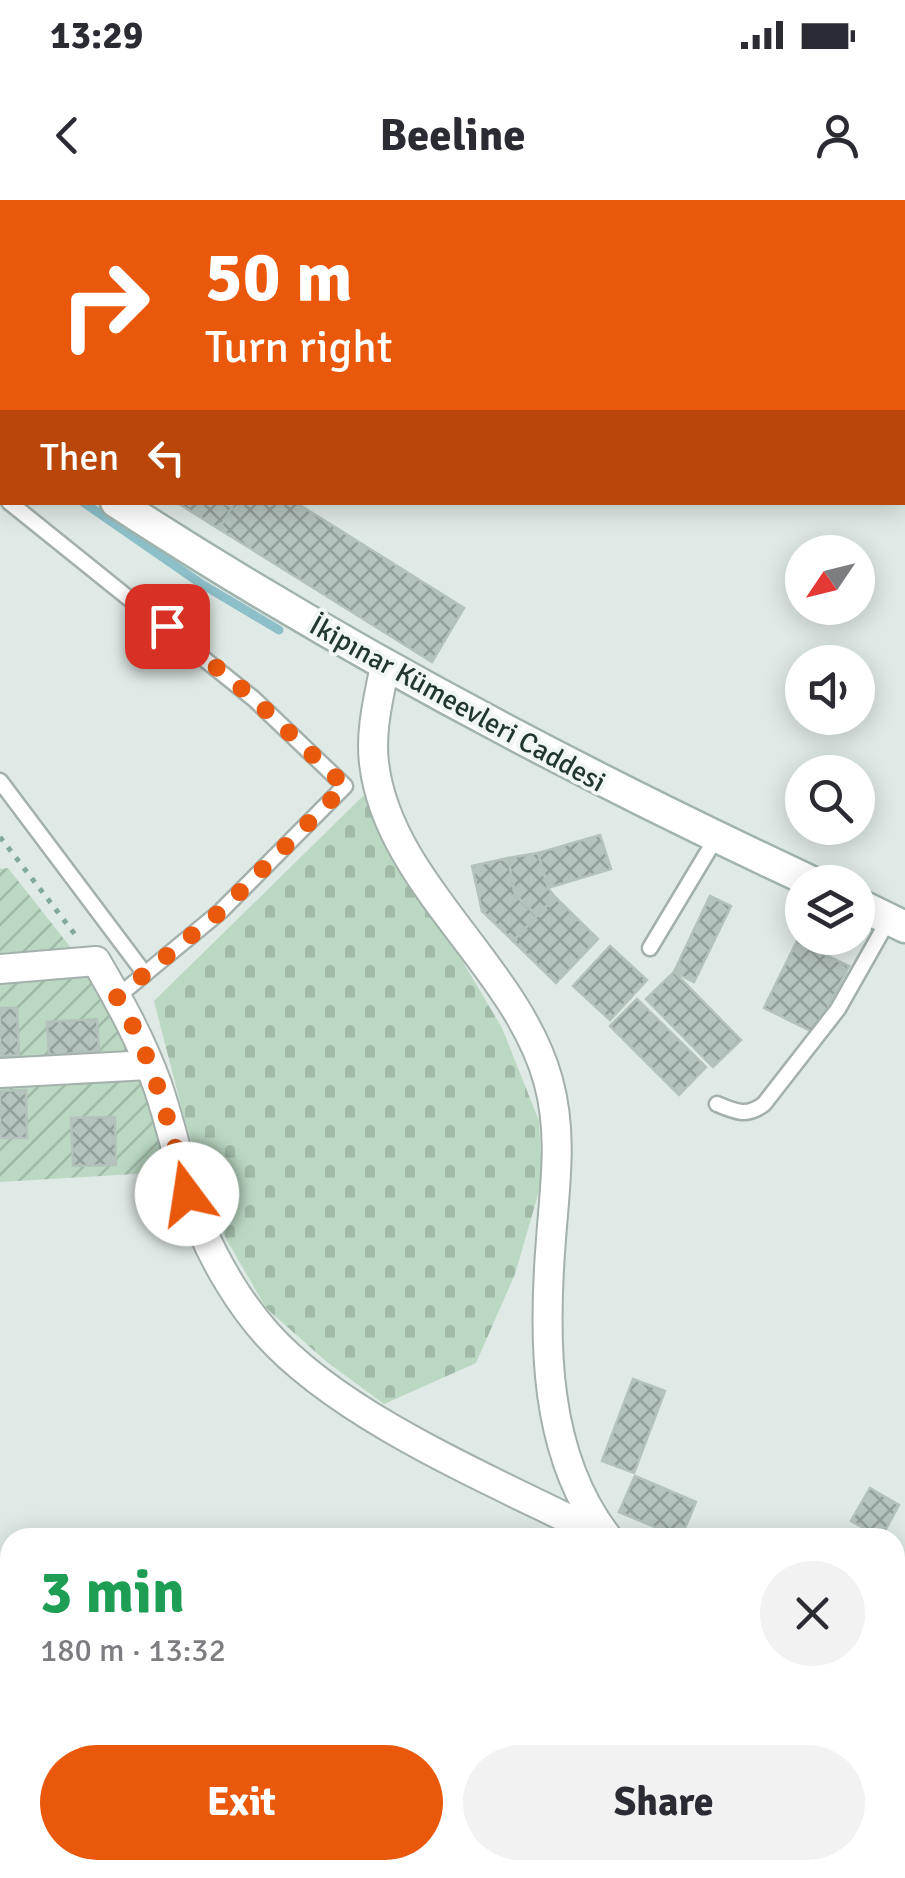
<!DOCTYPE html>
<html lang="en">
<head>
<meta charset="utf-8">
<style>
	:root { --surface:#fff; --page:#f2f2f3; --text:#2b2b33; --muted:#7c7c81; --accent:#ea580c }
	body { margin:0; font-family:Signika,sans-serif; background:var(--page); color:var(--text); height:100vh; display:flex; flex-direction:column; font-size:38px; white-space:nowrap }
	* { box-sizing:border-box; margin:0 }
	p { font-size:32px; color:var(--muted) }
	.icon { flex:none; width:55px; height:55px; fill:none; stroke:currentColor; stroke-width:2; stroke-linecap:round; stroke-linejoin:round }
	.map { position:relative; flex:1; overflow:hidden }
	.details { position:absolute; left:0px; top:1328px; width:905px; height:352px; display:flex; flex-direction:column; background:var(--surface); border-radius:30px 30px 0 0; box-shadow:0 5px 25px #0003 }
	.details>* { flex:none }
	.guide { position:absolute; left:0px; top:0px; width:905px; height:305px; box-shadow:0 5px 25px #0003; background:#ea580c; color:#fff; overflow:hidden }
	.needle { width:65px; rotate:235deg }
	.fabs { position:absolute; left:785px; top:335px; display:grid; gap:20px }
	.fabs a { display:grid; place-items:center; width:90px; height:90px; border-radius:50%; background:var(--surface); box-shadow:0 5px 25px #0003; font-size:50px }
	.pin { position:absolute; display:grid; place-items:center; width:85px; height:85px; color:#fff; margin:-42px; border-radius:20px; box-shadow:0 5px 15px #0006 }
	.me { position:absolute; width:110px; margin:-55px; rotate:346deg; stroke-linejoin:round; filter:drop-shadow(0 0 8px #0008) }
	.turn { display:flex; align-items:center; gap:35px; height:210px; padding:0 40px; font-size:45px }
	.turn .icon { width:130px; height:130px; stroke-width:2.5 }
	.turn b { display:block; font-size:70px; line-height:85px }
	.then { display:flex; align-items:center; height:95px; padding:0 40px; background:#0003; gap:20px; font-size:38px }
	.round { display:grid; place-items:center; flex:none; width:105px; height:105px; border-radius:52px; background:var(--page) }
	.head { display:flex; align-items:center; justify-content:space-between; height:170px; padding:0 40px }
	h1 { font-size:60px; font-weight:700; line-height:75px; color:#1e9e55 }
	.primary-button { display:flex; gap:20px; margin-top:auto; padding:20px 40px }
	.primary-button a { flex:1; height:115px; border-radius:60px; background:var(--accent); color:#fff; font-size:40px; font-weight:700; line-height:115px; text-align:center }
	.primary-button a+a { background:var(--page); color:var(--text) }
	.status { display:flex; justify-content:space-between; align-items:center; height:70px; padding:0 50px; background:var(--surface); direction:ltr }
	.status svg { height:28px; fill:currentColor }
	header { display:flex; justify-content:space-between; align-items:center; height:130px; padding:0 40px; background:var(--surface); font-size:45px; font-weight:700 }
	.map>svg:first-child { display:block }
	.cemetery { fill:url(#cemetery-stones) }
	.garden { fill:url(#garden-furrows) }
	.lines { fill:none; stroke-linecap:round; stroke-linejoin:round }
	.stream { stroke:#8dbfc9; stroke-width:9 }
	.building { fill:url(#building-cross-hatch); stroke:#b3c2bb; stroke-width:2.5 }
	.lane-casing { stroke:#a3b0ab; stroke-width:19 }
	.street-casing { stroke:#a3b0ab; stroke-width:32 }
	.secondary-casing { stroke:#a0b3ac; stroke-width:35 }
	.path { stroke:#83a99d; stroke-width:5; stroke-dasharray:5 8; stroke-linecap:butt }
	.lane { stroke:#fff; stroke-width:14 }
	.street { stroke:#fff; stroke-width:28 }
	.secondary { stroke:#fff; stroke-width:30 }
	.route { stroke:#ea580c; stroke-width:18; stroke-dasharray:0 32.4 }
	.labels { text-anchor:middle; stroke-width:8; stroke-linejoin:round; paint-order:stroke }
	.street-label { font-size:28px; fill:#223731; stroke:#eff6f3 }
</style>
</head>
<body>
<div class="status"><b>13:29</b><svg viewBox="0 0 49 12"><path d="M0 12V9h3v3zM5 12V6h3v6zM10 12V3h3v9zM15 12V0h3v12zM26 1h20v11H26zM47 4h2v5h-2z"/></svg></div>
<header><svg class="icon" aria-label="back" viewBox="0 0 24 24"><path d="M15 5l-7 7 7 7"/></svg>Beeline<svg class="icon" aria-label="person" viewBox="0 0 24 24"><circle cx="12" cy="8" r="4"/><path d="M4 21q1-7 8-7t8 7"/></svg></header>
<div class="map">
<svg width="905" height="1678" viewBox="0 0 905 1678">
	<defs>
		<pattern id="cemetery-stones" width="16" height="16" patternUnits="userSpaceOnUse" patternTransform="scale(2.5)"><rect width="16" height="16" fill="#bad8c2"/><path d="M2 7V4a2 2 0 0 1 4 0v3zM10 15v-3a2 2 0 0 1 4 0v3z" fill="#a0baa7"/></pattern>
		<pattern id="garden-furrows" width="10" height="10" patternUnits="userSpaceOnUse" patternTransform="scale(2.5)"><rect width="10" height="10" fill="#bad8c2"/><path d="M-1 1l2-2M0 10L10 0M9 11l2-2" fill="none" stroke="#a0baa7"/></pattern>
		<pattern id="building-cross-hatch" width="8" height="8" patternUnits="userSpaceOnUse" patternTransform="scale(2.5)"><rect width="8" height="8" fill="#b5c3be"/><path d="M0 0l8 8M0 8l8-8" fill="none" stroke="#939f9b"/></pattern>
	</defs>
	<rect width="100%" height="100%" fill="#dfe9e5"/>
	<polygon class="cemetery" points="364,595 502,828 539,921 542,981 515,1074 476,1163 384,1204 327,1162 266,1108 220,1028 185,921 154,801"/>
	<polygon class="garden" points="8,668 101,786 155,910 168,972 0,982 0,669"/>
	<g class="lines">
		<g class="stream">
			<polyline points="0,242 2,243"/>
			<polyline points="83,302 200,383 279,430"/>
		</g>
	</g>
	<g class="building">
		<polygon points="176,302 222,302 232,308 219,329"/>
		<polygon points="235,302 295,302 464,408 432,462 219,329"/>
		<polygon points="600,635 611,669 548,688 538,653"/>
		<polygon points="538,653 548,688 555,697 537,716 515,695 508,658"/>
		<polygon points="508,658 515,695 537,716 513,741 482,711 472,666"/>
		<polygon points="710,696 731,706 694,782 674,772"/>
		<polygon points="555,697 598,739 556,783 513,741"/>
		<polygon points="797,741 849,766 815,833 764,808"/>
		<polygon points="610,746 647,780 610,820 573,786"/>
		<polygon points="674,772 741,840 713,867 646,799"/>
		<polygon points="637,799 706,867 679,895 610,826"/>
		<polygon points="0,808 17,808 19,855 0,856"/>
		<polygon points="97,819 99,851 49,855 47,822"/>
		<polygon points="26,890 27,938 0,938 0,891"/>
		<polygon points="115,917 116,965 73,966 71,918"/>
		<polygon points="633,1179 665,1191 634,1273 602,1261"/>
		<polygon points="635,1276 696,1302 681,1338 619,1312"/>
		<polygon points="870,1288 899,1305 881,1338 851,1321"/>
		<polygon points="895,1603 905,1613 905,1665 890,1678 883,1670 895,1670"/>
		<polygon points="777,1670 846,1670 855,1678 787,1678"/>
	</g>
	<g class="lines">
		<defs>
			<g id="lane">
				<polyline points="9,302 254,499 345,586 221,711 117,797"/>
				<polyline points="0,581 145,774"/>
				<polyline points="650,748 716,638"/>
				<path d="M 717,904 C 736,912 747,917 764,904 L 838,809 L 889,719"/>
			</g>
			<g id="street">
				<path d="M 385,465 C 379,497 370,530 374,563 C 388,683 516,765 548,880 C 563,934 555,984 551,1039 C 543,1139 543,1255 608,1338"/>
				<path d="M 0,769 L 96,761 C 120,802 141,840 157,884 C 174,932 182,983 202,1030 C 217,1065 240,1104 266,1133 C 343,1220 501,1284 605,1337"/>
				<polyline points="0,873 149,865"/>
				<polyline points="895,1551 905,1563"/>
			</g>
			<g id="secondary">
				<polyline points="0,219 2,221"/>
				<path d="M 116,302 C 338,447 572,570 812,682"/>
				<polyline points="858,704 905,727"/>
			</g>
		</defs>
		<use href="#lane" class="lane-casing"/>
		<use href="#street" class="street-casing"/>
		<use href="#secondary" class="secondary-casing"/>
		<g class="path">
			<polyline points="0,637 77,737"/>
			<polyline points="508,1678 513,1670"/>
		</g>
		<use href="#lane" class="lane"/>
		<use href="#street" class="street"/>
		<use href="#secondary" class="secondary"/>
	</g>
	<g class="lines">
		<path class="route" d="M 167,426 L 254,499 L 345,586 L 221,711 L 117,797 C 154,858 170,926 187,994"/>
	</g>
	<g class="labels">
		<g class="street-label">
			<text transform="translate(458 503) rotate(29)" y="10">İkipınar Kümeevleri Caddesi</text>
		</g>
	</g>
</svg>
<div class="fabs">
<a><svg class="needle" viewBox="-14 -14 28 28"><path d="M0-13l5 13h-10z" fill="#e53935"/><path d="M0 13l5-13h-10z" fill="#7c7c81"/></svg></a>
<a><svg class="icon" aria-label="sound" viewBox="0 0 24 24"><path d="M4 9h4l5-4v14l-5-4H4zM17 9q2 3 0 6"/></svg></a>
<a><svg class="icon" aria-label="search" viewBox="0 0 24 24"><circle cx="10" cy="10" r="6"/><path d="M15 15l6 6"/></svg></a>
<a><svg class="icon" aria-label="layers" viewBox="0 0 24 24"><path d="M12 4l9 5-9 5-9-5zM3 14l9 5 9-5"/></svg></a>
</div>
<div class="pin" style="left:167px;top:426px;background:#d93025"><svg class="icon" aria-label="arrive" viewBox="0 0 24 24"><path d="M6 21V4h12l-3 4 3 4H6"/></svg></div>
<svg class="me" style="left:187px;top:994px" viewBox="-20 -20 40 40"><circle r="19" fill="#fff"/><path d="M0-13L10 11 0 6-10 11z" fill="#ea580c"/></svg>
<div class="guide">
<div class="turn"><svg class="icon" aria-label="right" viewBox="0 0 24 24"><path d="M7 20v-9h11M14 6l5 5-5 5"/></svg><div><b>50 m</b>Turn right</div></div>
<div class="then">Then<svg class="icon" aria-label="left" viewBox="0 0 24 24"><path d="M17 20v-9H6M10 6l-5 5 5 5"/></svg></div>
</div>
<section class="details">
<div class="head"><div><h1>3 min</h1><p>180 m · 13:32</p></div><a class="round"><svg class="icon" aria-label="close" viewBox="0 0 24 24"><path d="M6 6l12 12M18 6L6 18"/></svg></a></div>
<div class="primary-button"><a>Exit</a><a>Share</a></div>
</section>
</div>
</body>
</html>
